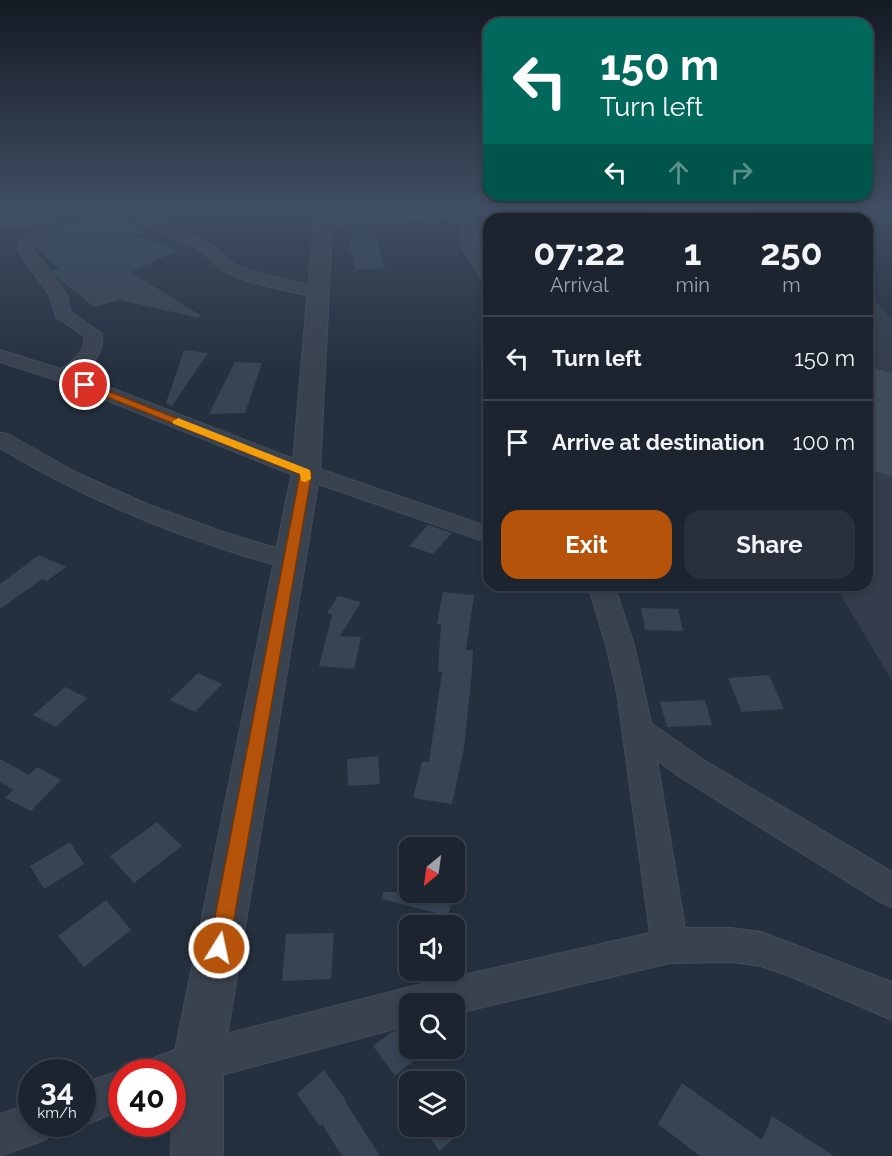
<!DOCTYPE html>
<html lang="en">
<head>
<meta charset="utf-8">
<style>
	:root { --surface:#1c242f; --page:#29303b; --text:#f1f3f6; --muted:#a0a4aa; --line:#3a414b; --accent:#b45309 }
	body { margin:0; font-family:Raleway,sans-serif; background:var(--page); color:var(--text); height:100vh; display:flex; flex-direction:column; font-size:22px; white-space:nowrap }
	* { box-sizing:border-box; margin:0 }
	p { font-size:20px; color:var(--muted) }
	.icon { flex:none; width:33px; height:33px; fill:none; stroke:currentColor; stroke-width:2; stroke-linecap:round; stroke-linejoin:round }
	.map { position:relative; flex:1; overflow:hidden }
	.side { position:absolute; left:483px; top:213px; width:390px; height:378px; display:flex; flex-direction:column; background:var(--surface); border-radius:18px; box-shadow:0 3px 9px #0003,0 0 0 2px var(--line) }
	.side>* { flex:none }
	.hud { position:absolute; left:483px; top:18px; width:390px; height:183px; border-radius:18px; box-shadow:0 3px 9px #0003,0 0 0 2px var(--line); background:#00695c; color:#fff; overflow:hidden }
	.needle { width:39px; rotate:209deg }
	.tools { position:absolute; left:399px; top:837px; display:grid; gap:12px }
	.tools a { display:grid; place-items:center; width:66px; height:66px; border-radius:12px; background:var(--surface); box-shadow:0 3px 9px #0003,0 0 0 2px var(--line); font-size:30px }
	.speed { position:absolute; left:18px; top:1059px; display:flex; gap:12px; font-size:30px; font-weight:700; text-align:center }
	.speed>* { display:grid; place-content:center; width:78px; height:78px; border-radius:50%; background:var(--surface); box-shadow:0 3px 9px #0003,0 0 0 2px var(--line); line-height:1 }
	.speed small { font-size:15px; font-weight:400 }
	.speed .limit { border:9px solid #d22; background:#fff; color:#111 }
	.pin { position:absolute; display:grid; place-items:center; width:51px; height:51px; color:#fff; margin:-26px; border:3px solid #fff; border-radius:50%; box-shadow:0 2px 6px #0007 }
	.me { position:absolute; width:66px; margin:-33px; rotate:10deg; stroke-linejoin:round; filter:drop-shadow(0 0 4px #0008) }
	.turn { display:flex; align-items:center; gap:21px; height:126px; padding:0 18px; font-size:27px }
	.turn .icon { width:78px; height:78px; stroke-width:2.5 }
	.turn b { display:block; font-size:42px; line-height:51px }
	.lanes { display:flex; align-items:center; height:57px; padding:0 18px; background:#0003; justify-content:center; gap:30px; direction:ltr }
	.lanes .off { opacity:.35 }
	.eta { display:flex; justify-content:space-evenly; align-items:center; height:102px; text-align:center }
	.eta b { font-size:36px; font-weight:700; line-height:42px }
	.action { display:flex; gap:12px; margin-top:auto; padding:12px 18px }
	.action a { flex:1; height:69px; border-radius:18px; background:var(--accent); color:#fff; font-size:24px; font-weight:700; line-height:69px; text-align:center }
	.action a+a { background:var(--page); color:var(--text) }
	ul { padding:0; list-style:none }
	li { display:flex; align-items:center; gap:18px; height:84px; padding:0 18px; border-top:2px solid var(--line) }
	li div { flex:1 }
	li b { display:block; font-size:22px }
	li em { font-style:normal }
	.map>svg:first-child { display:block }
	.airport { fill:#333d4b }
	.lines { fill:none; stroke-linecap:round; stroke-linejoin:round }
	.runway { fill:#404b5a; fill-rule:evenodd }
	.building { fill:#374454 }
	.minor-casing { stroke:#434b58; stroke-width:2 }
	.tertiary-casing { stroke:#434b58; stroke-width:2 }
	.minor { fill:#39424f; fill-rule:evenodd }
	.tertiary { fill:#39424f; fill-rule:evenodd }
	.route { fill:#b45309; stroke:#753606; stroke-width:1.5 }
	.slow { fill:#f59e0b }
</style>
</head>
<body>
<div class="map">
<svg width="892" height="1156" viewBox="0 0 892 1156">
	<rect width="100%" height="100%" fill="#25303f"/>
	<g class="airport">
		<polygon points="610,209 788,209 797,219 616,219"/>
		<polygon points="867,293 892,319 892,681 835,585 867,585"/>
	</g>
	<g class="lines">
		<g class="runway">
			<polygon points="651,209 749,209 755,219 658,219"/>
			<polygon points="867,366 892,373 892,476 867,470"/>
		</g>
	</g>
	<g class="building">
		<polygon points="103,214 119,220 124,219 148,230 133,235 179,250 131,272 200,315 199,318 120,300 94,307 57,277 52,271 59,269 36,247 53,234 57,228"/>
		<polygon points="352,231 374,231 385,268 356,270 350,248"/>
		<polygon points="184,350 208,353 172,406 166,403"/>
		<polygon points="235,362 262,363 245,413 209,414"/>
		<polygon points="428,525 452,533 433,554 409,546"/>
		<polygon points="39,555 66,567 47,581 42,579 0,609 0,584"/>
		<polygon points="443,592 474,595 466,650 473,650 472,671 464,748 452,804 413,798 422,762 429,762 442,672 438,672 441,624 437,624"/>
		<polygon points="338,596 361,602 340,636 361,637 354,669 319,666 332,615 327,613"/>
		<polygon points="641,608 678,609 683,631 645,630"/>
		<polygon points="198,673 222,684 195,712 170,700"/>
		<polygon points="769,675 784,709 742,712 728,678"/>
		<polygon points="65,687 87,698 56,727 33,715"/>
		<polygon points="705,700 712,725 667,727 660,702"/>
		<polygon points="378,756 380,784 348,786 347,759"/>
		<polygon points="0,759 29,775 37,767 61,780 31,811 5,798 13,790 0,782"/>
		<polygon points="157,822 182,846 134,883 110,856"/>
		<polygon points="70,842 84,864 44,889 30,866"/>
		<polygon points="383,892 455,892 448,916 382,899"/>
		<polygon points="106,900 131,930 84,967 58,936"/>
		<polygon points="334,933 331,979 282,981 286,934"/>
		<polygon points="410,1027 410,1048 429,1048 395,1076 373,1046 392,1032"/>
		<polygon points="324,1070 347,1102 346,1103 380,1156 342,1156 322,1124 320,1126 297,1094"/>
		<polygon points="682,1083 762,1140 772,1116 834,1156 700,1156 658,1124"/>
		<polygon points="423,1126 468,1126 439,1151"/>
	</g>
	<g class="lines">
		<defs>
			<g id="minor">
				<path d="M 132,209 L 147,209 L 151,216 L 213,245 L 227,259 L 238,266 L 262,274 L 325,289 L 328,293 L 325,297 L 319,298 C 288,290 255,286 226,272 C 214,266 209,255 197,249 C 174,238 146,230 132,209 Z"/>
				<polygon points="859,209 878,209 892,215 892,225"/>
				<polygon points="454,210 472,215 474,218 479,249 489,264 489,282 483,281 463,249 460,221 453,218 324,225 317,221 324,217"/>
				<path d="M 31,215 L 53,222 L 56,225 L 52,232 L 33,246 L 34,250 L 67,295 L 70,311 L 102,334 C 104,353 93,365 78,375 L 314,467 L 489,527 L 489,543 L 298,477 L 56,380 L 0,362 L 0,350 L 61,369 C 73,360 86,353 84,336 L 56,317 L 49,295 L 18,250 L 19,242 L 40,227 L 30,224 L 0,224 L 0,216 Z"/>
				<path d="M 0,433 L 8,434 L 77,473 L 149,505 L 223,532 L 299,555 L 302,561 L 299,567 L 290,569 C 189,542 90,502 0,448 Z"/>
				<polygon points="588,585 614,585 634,645 651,723 702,759 892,872 892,907 880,902 680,777 657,760 685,928 731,928 761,932 892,982 892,1020 787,975 761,966 731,962 670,963 454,1014 454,1004 410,1004 410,1025 198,1081 172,1090 172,1072 148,1072 154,1058 198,1041 410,987 650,933 617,692 606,645"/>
				<polygon points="122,1070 129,1072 122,1072 122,1110 82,1126 77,1124 82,1124 82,1084"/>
				<polygon points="32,1103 32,1124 53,1124 47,1139 0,1156 0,1114"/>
			</g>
			<polygon id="tertiary" points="315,209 333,209 320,472 223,1061 223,1156 171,1156 173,1061 292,472"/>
		</defs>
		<use href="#minor" class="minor-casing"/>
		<use href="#tertiary" class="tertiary-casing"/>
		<use href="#minor" class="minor"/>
		<use href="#tertiary" class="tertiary"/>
	</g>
	<linearGradient id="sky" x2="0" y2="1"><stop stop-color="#141a23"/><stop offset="0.56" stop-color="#404e63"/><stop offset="1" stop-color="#404e63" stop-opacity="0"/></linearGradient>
	<rect width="892" height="371" fill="url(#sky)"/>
	<polygon class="route" points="85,382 312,472 229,948 226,954 219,957 212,954 209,948 300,474 82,387 82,383"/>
	<polygon class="slow" points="178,418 310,470 311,479 305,482 301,481 300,474 174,424 172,422"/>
</svg>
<div class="tools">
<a><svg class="needle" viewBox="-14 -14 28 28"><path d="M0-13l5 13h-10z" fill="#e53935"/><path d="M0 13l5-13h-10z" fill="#a0a4aa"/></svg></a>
<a><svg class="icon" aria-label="sound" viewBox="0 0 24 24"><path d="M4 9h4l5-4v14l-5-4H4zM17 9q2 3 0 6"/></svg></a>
<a><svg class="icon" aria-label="search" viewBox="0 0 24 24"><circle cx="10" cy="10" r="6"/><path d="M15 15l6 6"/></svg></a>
<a><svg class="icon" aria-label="layers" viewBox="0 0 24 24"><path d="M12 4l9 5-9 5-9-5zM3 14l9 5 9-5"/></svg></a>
</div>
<div class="speed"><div>34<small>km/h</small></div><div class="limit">40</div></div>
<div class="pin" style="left:85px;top:385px;background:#d93025"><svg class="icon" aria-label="arrive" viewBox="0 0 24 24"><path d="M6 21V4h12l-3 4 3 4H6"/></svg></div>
<svg class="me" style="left:219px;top:948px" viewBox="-20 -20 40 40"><circle r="17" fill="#b45309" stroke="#fff" stroke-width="3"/><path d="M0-11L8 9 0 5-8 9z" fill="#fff"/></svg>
<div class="hud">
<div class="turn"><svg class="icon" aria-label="left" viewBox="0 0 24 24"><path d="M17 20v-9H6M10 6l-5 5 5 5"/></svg><div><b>150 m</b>Turn left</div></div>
<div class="lanes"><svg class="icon" aria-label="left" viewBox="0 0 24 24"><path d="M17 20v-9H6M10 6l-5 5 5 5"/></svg><svg class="icon off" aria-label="ahead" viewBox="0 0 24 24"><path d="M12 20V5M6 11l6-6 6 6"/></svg><svg class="icon off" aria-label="right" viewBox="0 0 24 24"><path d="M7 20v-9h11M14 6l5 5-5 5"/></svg></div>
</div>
<section class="side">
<div class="eta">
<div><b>07:22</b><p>Arrival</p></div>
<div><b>1</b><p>min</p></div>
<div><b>250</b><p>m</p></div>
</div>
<ul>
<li><svg class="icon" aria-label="left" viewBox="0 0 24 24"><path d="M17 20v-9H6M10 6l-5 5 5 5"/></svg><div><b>Turn left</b></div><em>150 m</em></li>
<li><svg class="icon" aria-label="arrive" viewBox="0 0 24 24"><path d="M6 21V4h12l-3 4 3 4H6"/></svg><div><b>Arrive at destination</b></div><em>100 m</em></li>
</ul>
<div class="action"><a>Exit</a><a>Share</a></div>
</section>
</div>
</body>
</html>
